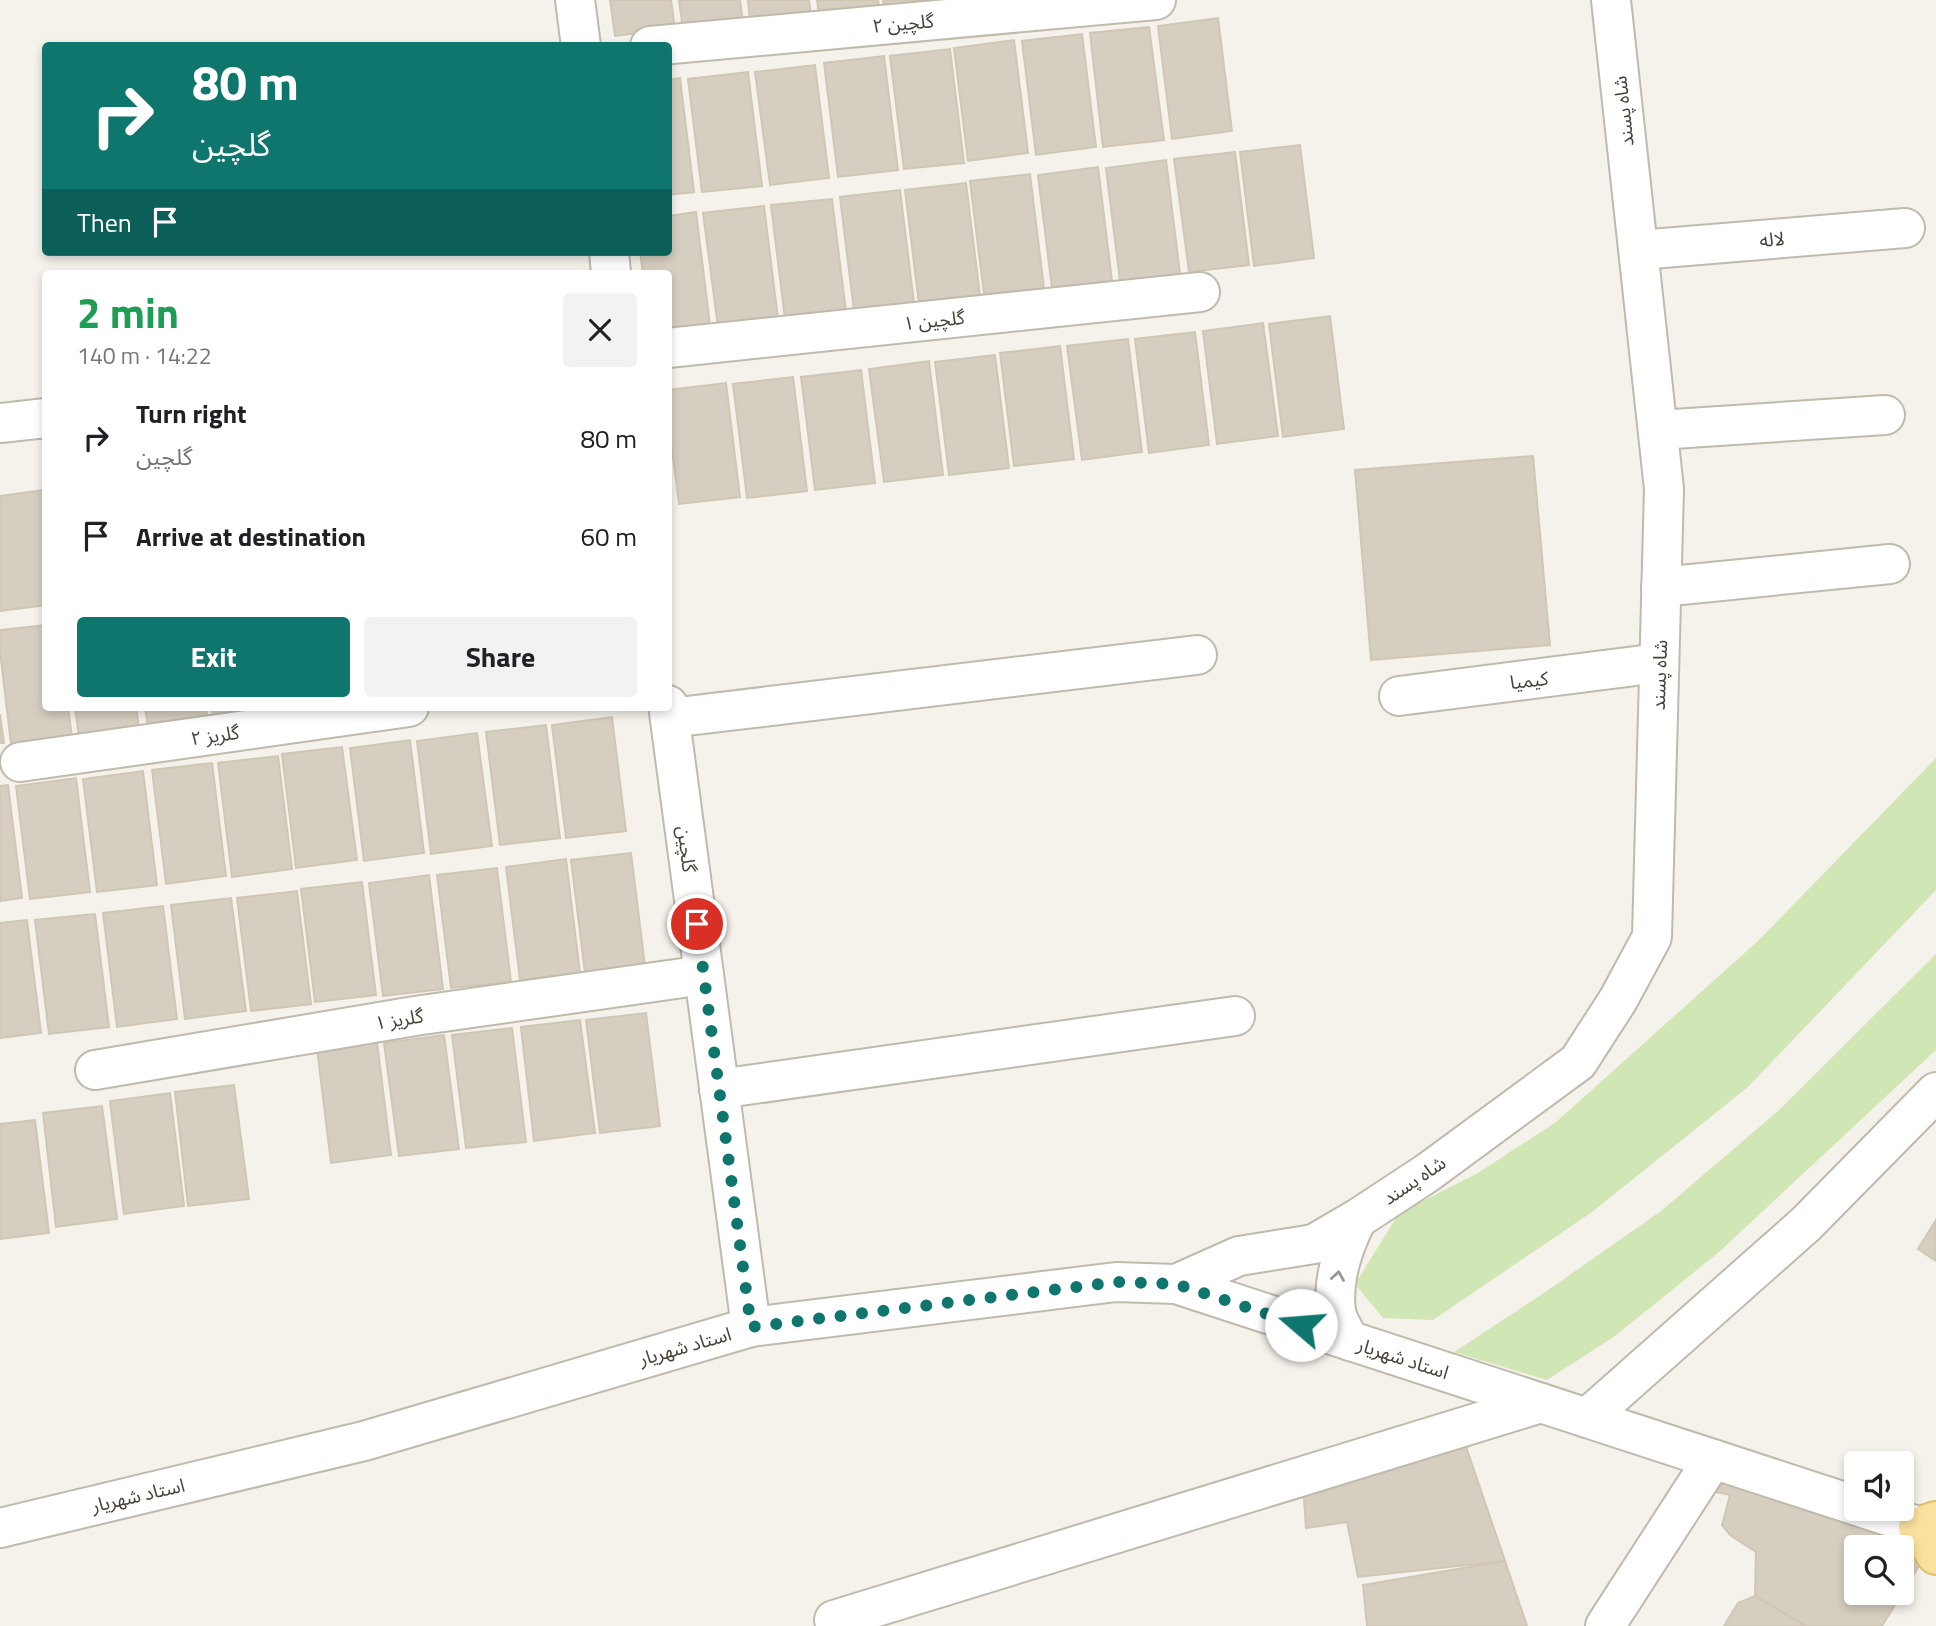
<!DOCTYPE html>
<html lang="en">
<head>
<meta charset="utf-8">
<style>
	:root { --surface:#fff; --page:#f2f2f2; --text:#202124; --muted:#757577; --accent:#0f766e }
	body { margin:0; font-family:"Titillium Web","Noto Sans Arabic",sans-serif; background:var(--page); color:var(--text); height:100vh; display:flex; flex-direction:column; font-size:26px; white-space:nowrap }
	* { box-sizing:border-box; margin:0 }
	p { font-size:23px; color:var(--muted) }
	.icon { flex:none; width:38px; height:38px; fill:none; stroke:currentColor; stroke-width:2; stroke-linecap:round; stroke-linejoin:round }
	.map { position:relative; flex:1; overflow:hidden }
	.panel { position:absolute; left:42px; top:270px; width:630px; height:441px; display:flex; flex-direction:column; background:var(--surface); border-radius:7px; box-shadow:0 4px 10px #0003 }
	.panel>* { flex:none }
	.top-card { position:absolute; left:42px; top:42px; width:630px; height:214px; border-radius:7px; box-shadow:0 4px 10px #0003; background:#0f766e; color:#fff; overflow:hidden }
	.buttons { position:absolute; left:1844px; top:1451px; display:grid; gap:14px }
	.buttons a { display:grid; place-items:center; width:70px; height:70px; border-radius:7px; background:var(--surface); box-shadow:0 4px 10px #0003; font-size:35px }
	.pin { position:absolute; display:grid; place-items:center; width:60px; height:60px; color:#fff; margin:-30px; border:4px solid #fff; border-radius:50%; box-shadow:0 2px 7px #0007 }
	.me { position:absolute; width:77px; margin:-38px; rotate:288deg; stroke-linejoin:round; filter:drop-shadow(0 0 5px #0008) }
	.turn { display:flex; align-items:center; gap:24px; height:147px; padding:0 35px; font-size:32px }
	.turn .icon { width:91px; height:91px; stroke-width:2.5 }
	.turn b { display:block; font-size:49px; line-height:60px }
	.then { display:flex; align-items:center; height:66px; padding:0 35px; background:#0003; gap:14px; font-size:26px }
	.round { display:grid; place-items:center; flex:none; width:74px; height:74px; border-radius:7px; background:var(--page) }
	.overview { display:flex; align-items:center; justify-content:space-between; height:119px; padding:0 35px }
	h1 { font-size:42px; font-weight:700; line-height:52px; color:#1e9e55 }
	.primary-button { display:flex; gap:14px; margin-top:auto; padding:14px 35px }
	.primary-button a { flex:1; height:80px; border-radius:7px; background:var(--accent); color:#fff; font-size:28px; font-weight:700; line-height:80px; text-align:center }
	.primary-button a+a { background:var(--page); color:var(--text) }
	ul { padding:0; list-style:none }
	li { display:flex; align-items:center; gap:21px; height:98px; padding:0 35px }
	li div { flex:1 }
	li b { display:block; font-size:26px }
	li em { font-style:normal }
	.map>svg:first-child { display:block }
	.green { fill:#d0e7b5 }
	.building { fill:#d6cec0; stroke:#d0c6b4; stroke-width:2; fill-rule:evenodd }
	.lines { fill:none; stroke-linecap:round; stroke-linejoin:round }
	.minor-casing { stroke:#c0baad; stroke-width:42 }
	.major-casing { stroke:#e0bf6d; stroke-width:42 }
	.minor { stroke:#fff; stroke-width:38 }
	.major { stroke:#fae19e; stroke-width:38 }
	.oneway { stroke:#9a9792 }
	.route { stroke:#0f766e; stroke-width:12; stroke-dasharray:0 21.6 }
	.labels { text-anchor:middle; stroke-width:7; stroke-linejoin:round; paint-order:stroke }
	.street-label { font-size:19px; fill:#484239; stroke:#fff }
</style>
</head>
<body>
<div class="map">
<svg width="1936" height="1626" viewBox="0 0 1936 1626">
	<rect width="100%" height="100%" fill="#f5f2eb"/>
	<g class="green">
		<polygon points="1936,758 1936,890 1748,1087 1592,1212 1433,1320 1383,1318 1355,1284 1399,1213 1478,1173 1556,1122 1758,941"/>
		<polygon points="1936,954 1936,1050 1719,1252 1615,1336 1547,1380 1454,1352 1541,1295 1661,1211 1778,1111"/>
	</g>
	<g class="building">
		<polygon points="610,0 671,0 675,29 615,36"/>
		<polygon points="679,0 740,0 743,23 683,30"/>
		<polygon points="748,0 809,0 811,15 750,23"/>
		<polygon points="817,0 878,0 879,7 819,14"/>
		<polygon points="883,0 939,0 884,7"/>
		<polygon points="1218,18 1232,131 1172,139 1158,26"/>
		<polygon points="1149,27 1164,140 1103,147 1090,33"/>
		<polygon points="1082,34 1096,147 1036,155 1022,41"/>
		<polygon points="1014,40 1028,153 968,161 954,48"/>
		<polygon points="950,49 964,163 904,169 890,56"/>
		<polygon points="884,56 898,170 838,177 824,63"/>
		<polygon points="815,65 829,178 770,185 755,72"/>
		<polygon points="748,72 762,186 702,192 688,79"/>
		<polygon points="680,78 694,192 668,195 668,80"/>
		<polygon points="1300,145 1314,258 1254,266 1240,152"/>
		<polygon points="1235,152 1249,265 1189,272 1174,159"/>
		<polygon points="1166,160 1180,274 1120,281 1106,168"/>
		<polygon points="1098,167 1112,281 1052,288 1038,175"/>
		<polygon points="1030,174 1044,288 984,294 970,181"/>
		<polygon points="966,183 980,296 919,304 905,190"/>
		<polygon points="900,190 914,303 854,311 840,197"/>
		<polygon points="832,199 846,312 785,319 771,205"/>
		<polygon points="764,206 778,319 718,327 703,213"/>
		<polygon points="696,212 710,325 668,331 668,273 643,273 640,252 668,252 668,216"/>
		<polygon points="1330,316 1344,429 1283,437 1269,324"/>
		<polygon points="1263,323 1278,436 1217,444 1203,331"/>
		<polygon points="1195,332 1209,445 1149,453 1135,339"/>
		<polygon points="1128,339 1142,452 1082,460 1067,346"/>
		<polygon points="1060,346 1074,459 1014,466 1000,353"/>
		<polygon points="995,355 1009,468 949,475 935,362"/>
		<polygon points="929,361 943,475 884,482 869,369"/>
		<polygon points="861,370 875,483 815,490 801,377"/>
		<polygon points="793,377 807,491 747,498 733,384"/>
		<polygon points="726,383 740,497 679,504 668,419 668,390"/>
		<polygon points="1533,456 1550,645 1371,660 1355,470"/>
		<polygon points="44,490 46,605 0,611 0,496"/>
		<polygon points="46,625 46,707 68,707 72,737 11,744 0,651 0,630"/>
		<polygon points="75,707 136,707 139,729 79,737"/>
		<polygon points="145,707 206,707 208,721 148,728"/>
		<polygon points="212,707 273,707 213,721"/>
		<polygon points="0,714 4,743 0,743"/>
		<polygon points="612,717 626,831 566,838 552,725"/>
		<polygon points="546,725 560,838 500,845 486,732"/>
		<polygon points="477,733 492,846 431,854 417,741"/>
		<polygon points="410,740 424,853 364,861 350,748"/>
		<polygon points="342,747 357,860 296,868 282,754"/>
		<polygon points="278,756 292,869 232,877 218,763"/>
		<polygon points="212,763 226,876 166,884 152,770"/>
		<polygon points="143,771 157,885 97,892 83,779"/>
		<polygon points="76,778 90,892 30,899 16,786"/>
		<polygon points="8,785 22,898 0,901 0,786"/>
		<polygon points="631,853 645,966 585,973 571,860"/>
		<polygon points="566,859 580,973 520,980 506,867"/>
		<polygon points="497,868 511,982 451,988 437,875"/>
		<polygon points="429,875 443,989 383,996 369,883"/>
		<polygon points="362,882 376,995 315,1002 301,889"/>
		<polygon points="297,891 311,1004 251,1011 237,898"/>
		<polygon points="231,898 246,1011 185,1019 171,905"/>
		<polygon points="163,906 177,1019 117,1027 103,913"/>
		<polygon points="95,914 109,1027 49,1034 35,920"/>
		<polygon points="27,920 41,1033 0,1038 0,923"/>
		<polygon points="646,1013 660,1126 600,1133 586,1020"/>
		<polygon points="580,1020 595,1133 534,1141 521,1027"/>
		<polygon points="512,1028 526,1142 466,1148 452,1035"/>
		<polygon points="444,1035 459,1149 399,1156 384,1043"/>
		<polygon points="377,1042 391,1155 331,1163 317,1049"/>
		<polygon points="234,1085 249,1199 188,1206 175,1092"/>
		<polygon points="170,1093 184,1206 124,1214 110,1101"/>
		<polygon points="102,1106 117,1219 56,1227 43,1113"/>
		<polygon points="35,1120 49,1233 0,1239 0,1124"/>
		<polygon points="1936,1220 1936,1261 1918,1249"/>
		<polygon points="1462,1435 1505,1561 1358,1577 1347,1522 1306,1528 1303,1483"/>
		<path d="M 1731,1472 L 1906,1530 L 1921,1563 L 1882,1626 L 1806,1626 L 1755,1596 L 1756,1552 L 1730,1535 L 1722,1525 L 1730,1495 L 1716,1492 ZM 1857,1547 L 1902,1547 L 1902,1592 L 1857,1592 Z"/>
		<polygon points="1505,1561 1527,1626 1367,1626 1363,1585"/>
		<polygon points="1755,1596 1806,1626 1724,1626 1738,1603"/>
	</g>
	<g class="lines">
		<defs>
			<g id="minor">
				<polyline points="575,0 581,46"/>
				<polyline points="650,46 1156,0"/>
				<polyline points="1639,250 1905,228"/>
				<polyline points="609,252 611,273"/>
				<polyline points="668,348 1200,292"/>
				<polyline points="0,423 46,418"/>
				<polyline points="1658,430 1885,415"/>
				<polyline points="1661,587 1890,564"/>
				<polyline points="1399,696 1659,663"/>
				<polyline points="668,705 751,1327"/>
				<polyline points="670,718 1197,655"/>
				<polyline points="20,762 409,707"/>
				<polyline points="95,1070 415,1016 704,975"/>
				<polyline points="719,1089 1235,1016"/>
				<polyline points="1357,1219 1427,1173 1578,1062 1618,1000 1652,937 1664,489 1611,0"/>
				<path d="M 1176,1284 L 1239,1256 L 1314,1244 L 1357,1219 C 1343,1247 1332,1279 1336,1311 C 1337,1320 1345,1332 1350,1341"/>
				<polyline points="1587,1418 1806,1224 1936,1092"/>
				<polyline points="1863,1508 1936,1532"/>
				<polyline points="0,1528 364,1441 751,1327 1116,1282 1176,1284 1857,1506"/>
				<polyline points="834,1620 1541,1403"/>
				<polyline points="1605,1626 1713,1459"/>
			</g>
			<polyline id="major" points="1936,1521 1918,1527 1936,1555"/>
		</defs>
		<use href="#minor" class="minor-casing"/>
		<use href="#major" class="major-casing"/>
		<use href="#minor" class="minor"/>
		<use href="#major" class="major"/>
	</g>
	<defs><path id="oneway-chevron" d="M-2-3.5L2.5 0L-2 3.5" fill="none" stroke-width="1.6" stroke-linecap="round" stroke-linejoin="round" transform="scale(1.75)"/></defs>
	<use class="oneway" href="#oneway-chevron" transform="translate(1338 1276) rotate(-81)"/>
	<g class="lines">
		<polyline class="route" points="697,924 751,1327 1116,1282 1176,1284 1301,1325"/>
	</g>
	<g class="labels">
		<g class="street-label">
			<text transform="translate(903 23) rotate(-5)" y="7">گلچین ۲</text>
			<text transform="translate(1623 111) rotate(-96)" y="7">شاه پسند</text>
			<text transform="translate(1772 239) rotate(-5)" y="7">لاله</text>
			<text transform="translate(934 320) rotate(-6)" y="7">گلچین ۱</text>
			<text transform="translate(1659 675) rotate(-88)" y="7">شاه پسند</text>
			<text transform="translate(1529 680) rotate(-7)" y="7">کیمیا</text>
			<text transform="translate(215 735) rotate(-8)" y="7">گلریز ۲</text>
			<text transform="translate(687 849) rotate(83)" y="7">گلچین</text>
			<text transform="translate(399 1019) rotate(-9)" y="7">گلریز ۱</text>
			<text transform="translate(1414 1180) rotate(-34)" y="7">شاه پسند</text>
			<text transform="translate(685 1346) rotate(-16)" y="7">استاد شهریار</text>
			<text transform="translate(1403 1358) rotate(18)" y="7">استاد شهریار</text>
			<text transform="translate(138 1495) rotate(-13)" y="7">استاد شهریار</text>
		</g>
	</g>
</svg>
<div class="buttons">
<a><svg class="icon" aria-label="sound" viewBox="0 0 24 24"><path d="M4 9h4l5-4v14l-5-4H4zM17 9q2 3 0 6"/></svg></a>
<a><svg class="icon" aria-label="search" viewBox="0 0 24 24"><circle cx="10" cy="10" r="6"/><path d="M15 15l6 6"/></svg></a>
</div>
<div class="pin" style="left:697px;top:924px;background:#d93025"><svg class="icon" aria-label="arrive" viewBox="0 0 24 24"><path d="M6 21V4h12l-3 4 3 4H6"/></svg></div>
<svg class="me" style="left:1301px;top:1325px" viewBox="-20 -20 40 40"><circle r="19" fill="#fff"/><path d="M0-13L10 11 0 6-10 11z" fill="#0f766e"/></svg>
<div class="top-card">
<div class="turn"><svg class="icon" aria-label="right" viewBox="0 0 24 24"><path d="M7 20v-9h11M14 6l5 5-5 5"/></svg><div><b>80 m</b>گلچین</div></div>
<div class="then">Then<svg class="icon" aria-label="arrive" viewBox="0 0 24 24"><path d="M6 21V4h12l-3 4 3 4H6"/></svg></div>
</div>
<section class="panel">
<div class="overview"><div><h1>2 min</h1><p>140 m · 14:22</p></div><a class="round"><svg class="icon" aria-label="close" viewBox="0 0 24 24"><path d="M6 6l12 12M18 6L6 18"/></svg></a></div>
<ul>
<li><svg class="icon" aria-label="right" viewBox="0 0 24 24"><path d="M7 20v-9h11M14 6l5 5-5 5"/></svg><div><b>Turn right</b><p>گلچین</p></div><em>80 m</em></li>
<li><svg class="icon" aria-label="arrive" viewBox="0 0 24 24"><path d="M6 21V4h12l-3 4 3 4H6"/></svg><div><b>Arrive at destination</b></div><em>60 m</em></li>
</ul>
<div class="primary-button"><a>Exit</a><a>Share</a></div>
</section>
</div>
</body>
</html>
